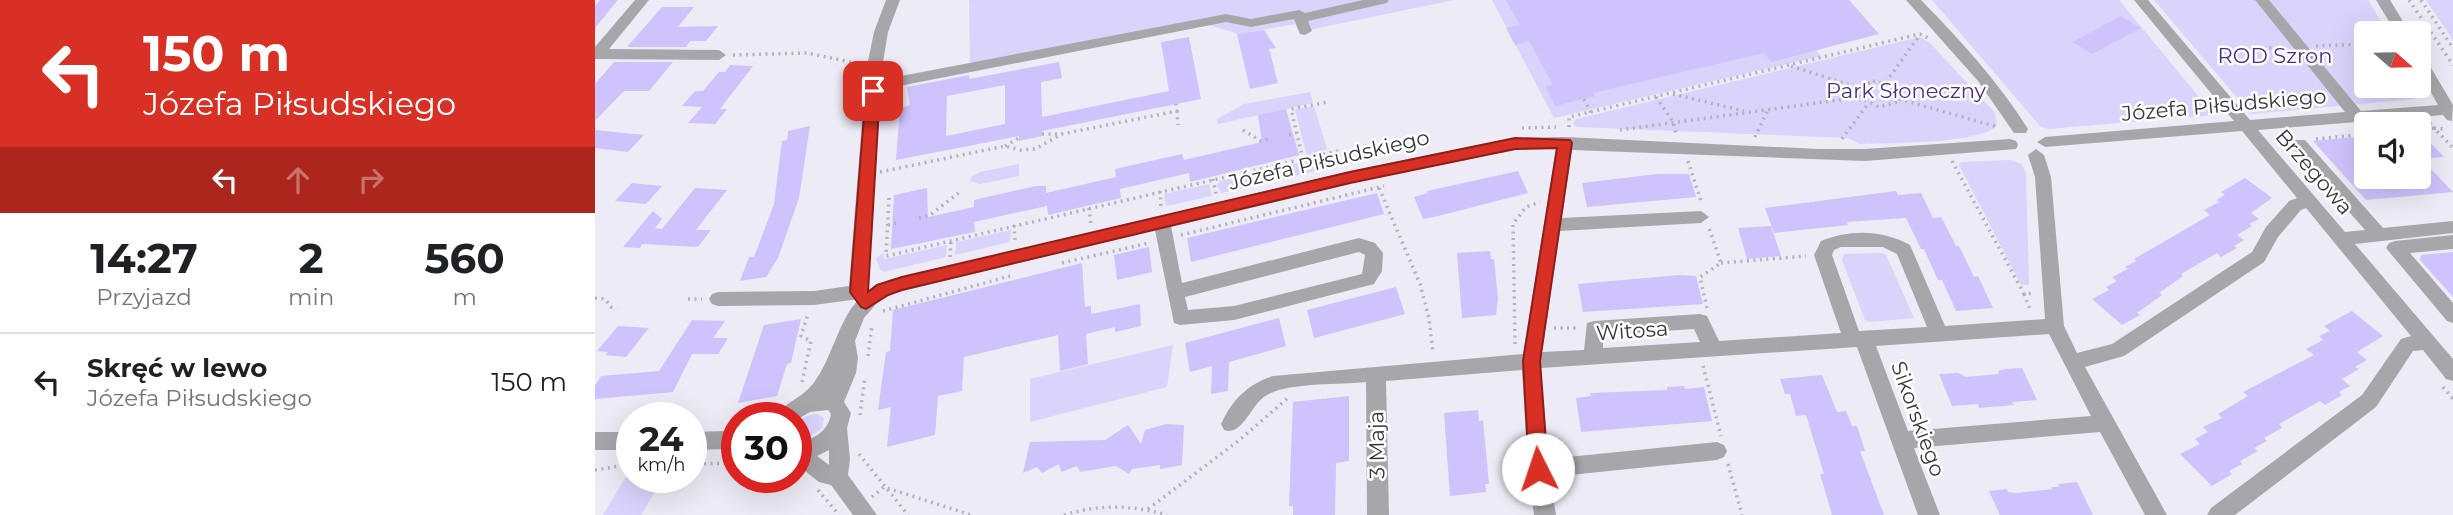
<!DOCTYPE html>
<html lang="pl">
<head>
<meta charset="utf-8">
<style>
	:root { --surface:#fff; --page:#f6f6f6; --text:#202124; --muted:#757577; --line:#e0e0e0 }
	body { margin:0; font-family:Montserrat,sans-serif; background:var(--page); color:var(--text); height:100vh; display:flex; flex-direction:column; font-size:26px; white-space:nowrap }
	* { box-sizing:border-box; margin:0 }
	p { font-size:23px; color:var(--muted) }
	.icon { flex:none; width:38px; height:38px; fill:none; stroke:currentColor; stroke-width:2; stroke-linecap:round; stroke-linejoin:round }
	.map { position:relative; flex:1; overflow:hidden }
	.panel { display:flex; flex-direction:column; background:var(--surface); width:595px }
	.panel>* { flex:none }
	.guide { background:#d93025; color:#fff; overflow:hidden }
	.needle { width:46px; rotate:110deg }
	.buttons { position:absolute; left:1759px; top:21px; display:grid; gap:14px }
	.buttons a { display:grid; place-items:center; width:77px; height:77px; border-radius:7px; background:var(--surface); box-shadow:0 7px 28px #0002; font-size:35px }
	.speed { position:absolute; left:21px; top:402px; display:flex; gap:14px; font-size:35px; font-weight:700; text-align:center }
	.speed>* { display:grid; place-content:center; width:91px; height:91px; border-radius:50%; background:var(--surface); box-shadow:0 7px 28px #0002; line-height:1 }
	.speed small { font-size:18px; font-weight:400 }
	.speed .limit { border:10px solid #d22; background:#fff; color:#111 }
	.pin { position:absolute; display:grid; place-items:center; width:60px; height:60px; color:#fff; margin:-30px; border-radius:14px; box-shadow:0 4px 10px #0006 }
	.me { position:absolute; width:77px; margin:-38px; rotate:356deg; stroke-linejoin:round; filter:drop-shadow(0 0 5px #0008) }
	.turn { display:flex; align-items:center; gap:24px; height:147px; padding:0 28px; font-size:32px }
	.turn .icon { width:91px; height:91px; stroke-width:2.5 }
	.turn b { display:block; font-size:49px; line-height:60px }
	.lanes { display:flex; align-items:center; height:66px; padding:0 28px; background:#0003; justify-content:center; gap:35px; direction:ltr }
	.lanes .off { opacity:.35 }
	.eta { display:flex; justify-content:space-evenly; align-items:center; height:119px; text-align:center }
	.eta b { font-size:42px; font-weight:700; line-height:49px }
	ul { padding:0; list-style:none }
	li { display:flex; align-items:center; gap:21px; height:98px; padding:0 28px; border-top:2px solid var(--line) }
	li div { flex:1 }
	li b { display:block; font-size:26px }
	li em { font-style:normal }
	main { display:flex; flex:1; min-height:0 }
	.map>svg:first-child { display:block }
	.green { fill:#dad3fc }
	.building { fill:#cfc3fe; fill-rule:evenodd }
	.lines { fill:none; stroke-linecap:round; stroke-linejoin:round }
	.path { stroke:#b4b3bb; stroke-width:3.5; stroke-dasharray:2 4.5; stroke-linecap:butt }
	.minor { fill:#a7a7ab; fill-rule:evenodd }
	.route { fill:#d93025; stroke:#8d1f18; stroke-width:2 }
	.labels { text-anchor:middle; stroke-width:5; stroke-linejoin:round; paint-order:stroke }
	.park-label { font-size:21px; fill:#492f82; stroke:#fff }
	.street-label { font-size:21px; fill:#37373b; stroke:#fff }
</style>
</head>
<body>
<main>
<section class="panel">
<div class="guide">
<div class="turn"><svg class="icon" aria-label="left" viewBox="0 0 24 24"><path d="M17 20v-9H6M10 6l-5 5 5 5"/></svg><div><b>150 m</b>Józefa Piłsudskiego</div></div>
<div class="lanes"><svg class="icon" aria-label="left" viewBox="0 0 24 24"><path d="M17 20v-9H6M10 6l-5 5 5 5"/></svg><svg class="icon off" aria-label="ahead" viewBox="0 0 24 24"><path d="M12 20V5M6 11l6-6 6 6"/></svg><svg class="icon off" aria-label="right" viewBox="0 0 24 24"><path d="M7 20v-9h11M14 6l5 5-5 5"/></svg></div>
</div>
<div class="eta">
<div><b>14:27</b><p>Przyjazd</p></div>
<div><b>2</b><p>min</p></div>
<div><b>560</b><p>m</p></div>
</div>
<ul>
<li><svg class="icon" aria-label="left" viewBox="0 0 24 24"><path d="M17 20v-9H6M10 6l-5 5 5 5"/></svg><div><b>Skręć w lewo</b><p>Józefa Piłsudskiego</p></div><em>150 m</em></li>
</ul>
</section>
<div class="map">
<svg width="1858" height="515" viewBox="0 0 1858 515">
	<rect width="100%" height="100%" fill="#edebf5"/>
	<g class="green">
		<polygon points="374,0 859,0 704,32 700,24 643,34 614,25 375,64"/>
		<polygon points="897,0 1168,0 1199,22 1226,56 959,118"/>
		<polygon points="1337,0 1524,0 1619,115 1453,129 1445,126"/>
		<polygon points="1559,0 1773,0 1793,33 1771,33 1771,86 1824,86 1824,82 1828,91 1826,96 1820,99 1656,114"/>
		<polygon points="1831,0 1858,0 1858,40"/>
		<path d="M 1325,37 L 1335,43 L 1400,113 L 1402,126 C 1383,144 1294,143 1265,144 L 1253,138 L 982,127 L 978,124 L 981,119 Z"/>
		<polygon points="715,92 718,103 623,124 622,119 649,104"/>
		<polygon points="719,106 732,149 712,156 700,110"/>
		<polygon points="733,156 737,167 626,193 622,185 625,181"/>
		<polygon points="1415,160 1426,164 1431,173 1434,285 1426,285 1364,165 1366,162"/>
		<polygon points="424,164 424,176 385,184 375,181 377,176 385,172"/>
		<polygon points="614,184 617,196 571,206 569,194"/>
		<polygon points="416,230 415,242 360,255 361,242"/>
		<polygon points="352,245 351,257 289,272 285,269 281,258 289,253 289,259"/>
		<polygon points="1286,253 1291,255 1319,318 1275,322 1270,320 1247,260 1249,254"/>
		<polygon points="578,345 572,387 435,422 435,379"/>
		<path d="M 222,414 L 229,418 L 227,428 L 215,436 L 203,436 L 201,425 C 207,418 213,414 222,414 Z"/>
		<polygon points="33,473 37,473 37,478 68,478 46,515 8,515"/>
	</g>
	<g class="building">
		<polygon points="5,0 23,0 0,28 0,6"/>
		<polygon points="911,0 1254,0 1284,34 1176,62 1169,53 998,93 1000,96 960,106 950,86 958,85 934,41 920,45 911,28 925,25"/>
		<polygon points="67,7 99,7 83,27 123,26 111,41 95,41 91,47 32,47"/>
		<polygon points="1526,16 1546,28 1497,54 1477,42"/>
		<polygon points="669,30 681,48 674,49 683,83 655,89 642,34"/>
		<path d="M 594,37 L 606,99 L 447,131 L 447,136 L 424,141 L 424,136 L 301,160 L 305,108 L 315,105 L 312,87 L 374,75 L 374,79 L 464,62 L 467,78 L 446,82 L 447,117 L 574,91 L 566,42 ZM 410,85 L 410,124 L 351,136 L 352,96 Z"/>
		<polygon points="19,62 78,62 54,91 29,91 0,121 0,84"/>
		<polygon points="135,65 158,66 125,109 132,109 120,124 93,123 107,107 87,106 100,91 108,91 124,72 130,72"/>
		<polygon points="691,109 704,155 595,182 594,173 525,189 526,198 453,215 452,206 379,222 380,232 296,249 299,195 332,188 333,217 379,207 379,200 441,186 451,186 451,193 521,177 520,169 587,154 589,160 667,142 663,115"/>
		<polygon points="215,126 204,198 183,258 171,277 145,281 154,257 159,257 179,204 187,141 192,140 193,131"/>
		<polygon points="0,130 49,135 33,152 0,148"/>
		<polygon points="1824,131 1849,157 1826,159 1858,192 1771,200 1718,141 1771,136 1771,177 1824,177"/>
		<polygon points="923,171 933,193 843,216 828,219 819,197 833,193 832,191"/>
		<polygon points="1062,174 1094,174 1101,197 992,207 987,183"/>
		<polygon points="1650,178 1677,198 1656,213 1664,219 1654,224 1657,226 1642,235 1649,240 1639,246 1642,248 1626,257 1622,253 1586,274 1588,276 1564,293 1567,295 1542,313 1545,315 1527,325 1497,299 1514,290 1511,287 1522,281 1517,277 1533,269 1530,267 1541,261 1539,259 1615,215 1609,210 1624,202 1621,200 1630,195 1626,192"/>
		<polygon points="37,183 67,186 51,204 20,201"/>
		<polygon points="100,188 132,190 101,230 116,230 103,247 47,244 45,248 28,247 58,211 67,219 60,228 67,229"/>
		<polygon points="1301,191 1303,195 1326,193 1338,218 1346,217 1361,246 1364,246 1379,277 1383,276 1398,308 1361,311 1347,280 1343,280 1329,249 1326,249 1311,218 1252,222 1253,225 1179,233 1170,208"/>
		<polygon points="782,193 789,214 596,262 592,238"/>
		<polygon points="1176,226 1186,256 1152,259 1143,228"/>
		<polygon points="554,247 557,272 522,280 519,255"/>
		<polygon points="895,251 896,259 899,259 903,299 901,315 867,318 862,253"/>
		<polygon points="1858,252 1858,297 1825,260 1826,255"/>
		<polygon points="487,263 490,307 496,306 496,314 545,304 546,326 520,332 520,327 491,334 493,364 465,371 463,335 369,357 367,391 343,396 340,435 292,447 296,407 283,410 291,352 295,351 298,310"/>
		<polygon points="1084,275 1101,276 1108,304 988,312 983,284"/>
		<polygon points="801,287 810,314 719,338 712,310"/>
		<polygon points="1757,311 1788,336 1762,352 1772,360 1760,367 1764,369 1747,379 1755,386 1744,392 1747,395 1730,405 1725,401 1684,424 1687,428 1669,438 1672,441 1659,448 1663,451 1645,461 1647,464 1634,471 1637,474 1617,486 1585,454 1605,444 1600,439 1613,432 1608,427 1627,418 1623,414 1653,396 1648,392 1719,355 1711,349 1728,340 1724,336 1735,331 1729,326"/>
		<polygon points="684,318 691,346 634,362 633,391 616,394 617,366 595,372 590,343"/>
		<polygon points="206,319 196,363 192,364 182,396 143,403 169,325"/>
		<polygon points="97,320 130,321 118,338 133,338 123,354 97,354 78,392 0,399 0,386 6,376 64,371"/>
		<polygon points="23,326 54,328 31,357 10,355 13,352 2,351"/>
		<polygon points="1427,368 1442,400 1417,402 1419,405 1384,408 1383,404 1357,406 1344,374 1363,373 1371,377 1404,374 1403,371 1410,369"/>
		<polygon points="1227,375 1242,412 1251,411 1257,426 1262,426 1270,451 1265,451 1289,515 1237,515 1225,474 1229,474 1211,415 1201,416 1195,394 1190,394 1185,379"/>
		<polygon points="1089,386 1090,389 1109,387 1117,421 986,432 981,398 996,396 995,393 1072,390 1072,387"/>
		<polygon points="754,396 754,461 741,463 740,515 698,515 698,506 694,506 698,402"/>
		<polygon points="883,410 884,421 888,420 894,484 890,484 891,492 855,496 849,413"/>
		<polygon points="571,424 589,425 587,465 565,469 565,465 537,469 534,474 521,466 485,472 482,466 466,472 464,464 447,473 442,467 428,473 435,442 510,440 533,425 546,444 550,430"/>
		<polygon points="1482,482 1498,515 1405,515 1394,491 1412,489 1413,492 1422,493 1457,489 1456,487 1464,487 1463,484"/>
	</g>
	<g class="lines">
		<g class="path">
			<polyline points="1814,0 1858,65"/>
			<polyline points="1826,0 1858,48"/>
			<polyline points="1721,46 1771,44"/>
			<polyline points="1642,50 1689,47"/>
			<polyline points="138,55 212,53 265,64"/>
			<polyline points="1196,66 1264,88"/>
			<polygon points="1278,81 1293,84 1304,95 1303,102 1284,107 1268,99 1264,88"/>
			<polyline points="1291,82 1324,36"/>
			<polyline points="1078,94 1149,111"/>
			<polyline points="1061,97 1078,122 1081,134"/>
			<polyline points="989,99 996,113"/>
			<polyline points="1304,99 1403,127"/>
			<polyline points="582,111 583,125"/>
			<polyline points="1835,123 1839,128 1849,129"/>
			<polyline points="974,127 974,117 1325,34 1333,38"/>
			<polyline points="927,128 961,127"/>
			<polyline points="1824,129 1839,128 1858,148"/>
			<polyline points="648,130 666,141 673,139"/>
			<polyline points="1025,130 1265,97"/>
			<polyline points="447,134 467,134"/>
			<polyline points="694,135 701,133"/>
			<polyline points="1160,137 1174,108"/>
			<polyline points="1247,139 1273,104"/>
			<polyline points="1721,139 1771,134"/>
			<polyline points="410,146 424,138"/>
			<polyline points="708,159 696,109 733,102"/>
			<polyline points="1093,161 1107,204"/>
			<polyline points="1357,161 1429,294 1440,293"/>
			<polyline points="285,172 410,146 425,150 440,149 467,134 582,111 581,104"/>
			<polyline points="618,179 621,194"/>
			<polyline points="784,188 825,284 834,318 838,353"/>
			<polyline points="565,191 566,207"/>
			<polyline points="294,198 291,256 747,150"/>
			<polyline points="494,208 496,224"/>
			<polyline points="324,218 335,215 365,192"/>
			<polyline points="293,225 301,223"/>
			<polyline points="419,225 420,241"/>
			<polyline points="586,235 789,186"/>
			<polyline points="355,257 356,240"/>
			<polyline points="467,263 554,243"/>
			<polyline points="1126,263 1211,256"/>
			<polyline points="1429,294 1436,312"/>
			<polyline points="0,298 10,299 16,307 22,308"/>
			<polyline points="93,299 107,299"/>
			<polyline points="1112,308 1105,277 1126,263 1114,228"/>
			<polyline points="288,311 415,276"/>
			<polyline points="959,328 982,328"/>
			<polyline points="920,344 918,224 931,207 945,202"/>
			<polyline points="273,356 277,325"/>
			<polyline points="1108,366 1126,436"/>
			<polyline points="207,382 216,341 206,336 213,314"/>
			<polyline points="1848,387 1858,399"/>
			<polyline points="265,415 270,377"/>
			<polyline points="163,418 175,412"/>
			<polyline points="264,454 313,515"/>
			<polyline points="96,464 142,463"/>
			<polyline points="1133,464 1147,515"/>
			<polyline points="0,470 37,464"/>
			<polyline points="223,490 244,515"/>
			<polyline points="277,497 289,487 376,515"/>
			<polyline points="553,509 642,442 694,397"/>
			<path d="M 469,515 C 504,504 537,505 572,515"/>
		</g>
		<g class="minor">
			<polygon points="40,0 54,0 14,49 124,50 131,55 124,60 0,59 0,47"/>
			<path d="M 291,0 L 305,0 L 293,32 L 285,80 L 631,14 L 656,19 L 704,10 L 710,13 L 768,0 L 794,0 L 792,3 L 713,21 L 717,31 L 710,35 L 705,34 L 699,19 L 656,27 L 631,22 L 284,90 L 272,291 L 294,280 L 755,171 L 920,138 L 970,137 L 1224,149 L 1270,149 L 1415,139 L 1421,141 L 1423,145 L 1421,149 L 1270,161 L 977,150 L 967,218 L 1106,211 L 1114,217 L 1106,223 L 965,231 L 947,352 L 989,350 L 992,323 L 999,321 L 1105,314 L 1112,316 L 1124,341 L 1246,333 L 1219,255 L 1226,241 C 1256,229 1287,230 1315,245 L 1350,326 L 1450,319 L 1440,177 L 1433,155 L 1441,149 L 1449,155 L 1456,177 L 1469,326 L 1482,353 L 1517,344 L 1657,252 L 1671,227 L 1694,201 L 1702,198 L 1647,131 L 1450,147 L 1442,142 L 1450,137 L 1639,121 L 1539,0 L 1553,0 L 1655,120 L 1750,112 L 1660,0 L 1674,0 L 1766,111 L 1843,105 L 1824,71 L 1824,54 L 1829,56 L 1858,105 L 1857,121 L 1852,120 L 1848,115 L 1663,130 L 1750,232 L 1770,230 L 1698,148 L 1696,144 L 1698,140 L 1710,140 L 1788,228 L 1858,221 L 1858,233 L 1760,244 L 1858,359 L 1858,381 L 1851,379 L 1828,350 L 1818,351 L 1781,407 L 1640,515 L 1612,515 L 1616,508 L 1767,395 L 1806,339 L 1816,336 L 1711,208 L 1706,210 L 1683,237 L 1669,262 L 1529,356 L 1490,367 L 1572,515 L 1550,515 L 1505,432 L 1319,448 L 1345,515 L 1323,515 L 1262,347 L 946,368 L 953,459 L 1122,442 L 1129,445 L 1132,451 L 1129,457 L 1122,460 L 955,477 L 961,515 L 939,515 L 933,469 L 927,370 L 791,381 L 794,515 L 772,515 L 771,382 C 745,385 695,382 672,395 C 656,403 648,437 629,430 L 626,424 C 638,399 652,385 678,376 L 928,354 L 961,149 L 920,150 L 755,183 L 576,226 L 587,283 L 764,238 L 780,243 L 788,253 L 787,271 L 779,284 L 639,320 L 585,325 L 579,323 L 560,230 L 299,293 L 282,303 L 269,318 L 260,341 L 263,358 L 261,373 L 249,402 L 256,413 L 252,428 L 255,459 L 253,475 L 282,515 L 258,515 L 236,485 L 224,482 L 201,464 L 201,443 C 218,440 233,432 236,414 L 233,410 L 215,412 L 201,420 L 180,418 C 188,402 209,398 220,381 C 238,356 243,321 264,299 L 219,305 L 123,306 L 117,304 L 114,299 L 117,294 L 123,292 L 219,291 L 254,286 L 271,71 L 279,32 ZM 1246,247 L 1288,247 L 1302,254 L 1332,327 L 1264,331 L 1237,255 L 1239,250 ZM 764,252 L 770,255 L 767,274 L 639,306 L 593,310 L 590,297 ZM 1099,329 L 1105,342 L 1008,348 L 1008,335 ZM 1454,334 L 1496,416 L 1313,431 L 1281,346 ZM 234,450 L 234,465 L 222,456 Z"/>
			<path d="M 1311,0 L 1326,0 C 1365,40 1403,81 1433,129 L 1431,133 L 1419,133 L 1383,81 Z"/>
			<polygon points="1781,0 1795,0 1815,33 1801,33"/>
			<polygon points="1858,235 1858,249 1815,253 1858,303 1858,323 1852,321 1791,248 1794,243 1800,241"/>
			<polygon points="142,427 142,446 133,449 96,450 96,432 132,431"/>
			<rect x="0" y="432" width="37" height="18"/>
		</g>
	</g>
	<polygon class="route" points="278,86 285,91 273,292 282,285 307,277 755,172 920,138 975,140 977,143 945,361 953,469 950,475 943,477 937,475 934,469 928,361 962,148 920,149 755,183 307,290 293,295 271,309 266,307 255,292 271,91"/>
	<g class="labels">
		<g class="park-label">
			<text x="1680" y="63">ROD Szron</text>
			<text x="1311" y="98">Park Słoneczny</text>
		</g>
		<g class="street-label">
			<text transform="translate(1629 105) rotate(-5)" y="7">Józefa Piłsudskiego</text>
			<text transform="translate(734 160) rotate(-13)" y="7">Józefa Piłsudskiego</text>
			<text transform="translate(1719 172) rotate(49)" y="7">Brzegowa</text>
			<text transform="translate(1037 331) rotate(-4)" y="7">Witosa</text>
			<text transform="translate(1323 419) rotate(70)" y="7">Sikorskiego</text>
			<text transform="translate(782 445) rotate(-91)" y="7">3 Maja</text>
		</g>
	</g>
</svg>
<div class="buttons">
<a><svg class="needle" viewBox="-14 -14 28 28"><path d="M0-13l5 13h-10z" fill="#e53935"/><path d="M0 13l5-13h-10z" fill="#757577"/></svg></a>
<a><svg class="icon" aria-label="sound" viewBox="0 0 24 24"><path d="M4 9h4l5-4v14l-5-4H4zM17 9q2 3 0 6"/></svg></a>
</div>
<div class="speed"><div>24<small>km/h</small></div><div class="limit">30</div></div>
<div class="pin" style="left:278px;top:91px;background:#d93025"><svg class="icon" aria-label="arrive" viewBox="0 0 24 24"><path d="M6 21V4h12l-3 4 3 4H6"/></svg></div>
<svg class="me" style="left:943px;top:469px" viewBox="-20 -20 40 40"><circle r="19" fill="#fff"/><path d="M0-13L10 11 0 6-10 11z" fill="#d93025"/></svg>
</div>
</main>
</body>
</html>
